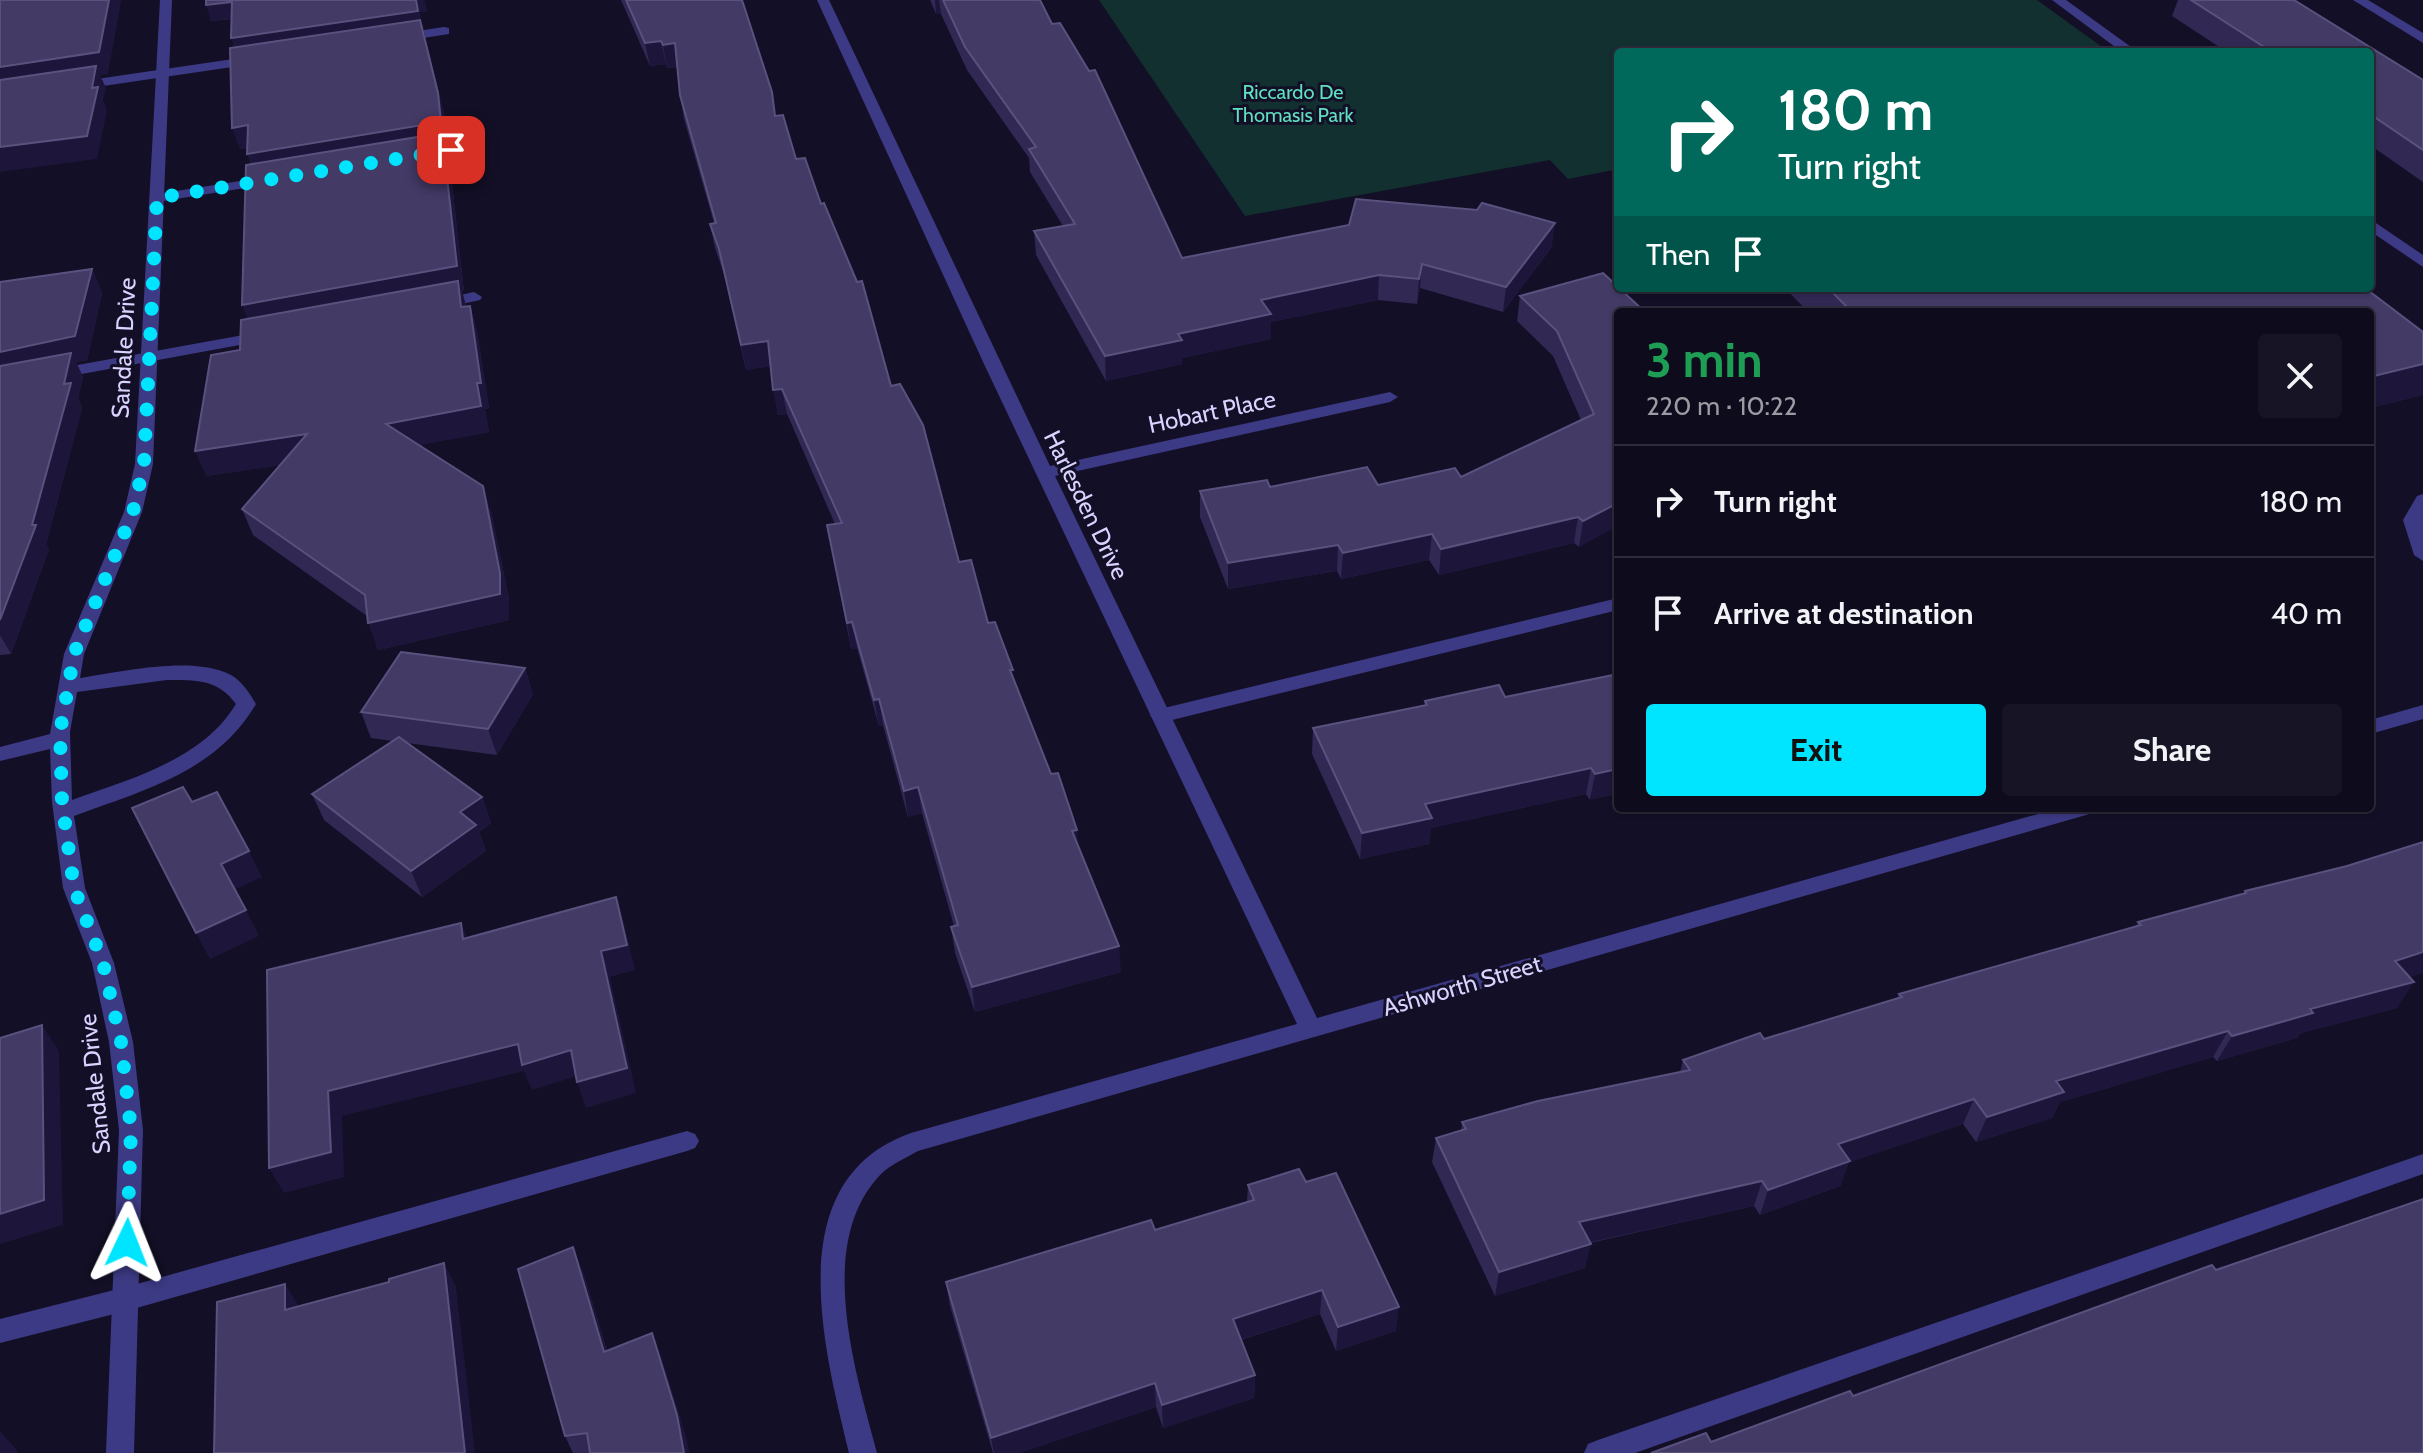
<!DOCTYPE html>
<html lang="en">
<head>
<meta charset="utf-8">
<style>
	:root { --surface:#0e0b1c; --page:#171425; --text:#f1f3f6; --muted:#9b9ba3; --line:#2e2b3b; --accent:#00e5ff }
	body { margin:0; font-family:Cabin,sans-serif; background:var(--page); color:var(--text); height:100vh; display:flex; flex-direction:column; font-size:30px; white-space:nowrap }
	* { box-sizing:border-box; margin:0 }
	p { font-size:26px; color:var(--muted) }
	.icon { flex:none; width:44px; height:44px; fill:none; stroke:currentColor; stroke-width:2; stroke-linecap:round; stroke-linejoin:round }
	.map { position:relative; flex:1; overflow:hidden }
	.details { position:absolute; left:1614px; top:308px; width:760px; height:504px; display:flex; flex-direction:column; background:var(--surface); border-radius:8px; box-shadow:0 2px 6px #0004,0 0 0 2px var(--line) }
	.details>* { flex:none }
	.banner { position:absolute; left:1614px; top:48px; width:760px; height:244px; border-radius:8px; box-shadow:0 2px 6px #0004,0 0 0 2px var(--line); background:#00695c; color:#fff; overflow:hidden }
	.pin { position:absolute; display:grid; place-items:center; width:68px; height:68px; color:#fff; margin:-34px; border-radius:16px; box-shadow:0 4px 12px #0006 }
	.me { position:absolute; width:88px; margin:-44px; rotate:2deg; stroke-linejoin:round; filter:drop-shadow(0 0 6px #0008) }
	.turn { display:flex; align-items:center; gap:28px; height:168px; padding:0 32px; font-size:36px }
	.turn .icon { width:104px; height:104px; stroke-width:2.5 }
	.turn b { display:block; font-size:56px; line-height:68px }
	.then { display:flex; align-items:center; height:76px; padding:0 32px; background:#0003; gap:16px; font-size:30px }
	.round { display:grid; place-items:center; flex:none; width:84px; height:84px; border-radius:8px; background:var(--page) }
	.headline { display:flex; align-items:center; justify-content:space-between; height:136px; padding:0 32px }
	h1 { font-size:48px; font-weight:700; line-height:60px; color:#1e9e55 }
	.cta { display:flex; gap:16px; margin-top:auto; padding:16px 32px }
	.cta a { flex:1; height:92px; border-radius:8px; background:var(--accent); color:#111; font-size:32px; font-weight:700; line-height:92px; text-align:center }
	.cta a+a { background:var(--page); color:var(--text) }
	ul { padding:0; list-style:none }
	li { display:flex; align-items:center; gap:24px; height:112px; padding:0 32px; border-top:2px solid var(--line) }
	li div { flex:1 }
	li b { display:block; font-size:30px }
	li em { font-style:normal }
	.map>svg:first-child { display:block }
	.green { fill:#12302f }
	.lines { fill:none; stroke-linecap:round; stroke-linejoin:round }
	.service { fill:#3d3a85; fill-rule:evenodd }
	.minor { fill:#3d3a85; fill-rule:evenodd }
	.tertiary { fill:#3d3a85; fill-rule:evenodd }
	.wall { fill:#312854 }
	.shaded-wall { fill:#1d163a }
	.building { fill:#433a66; stroke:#5a527e; stroke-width:2 }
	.route { stroke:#00e5ff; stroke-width:14; stroke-dasharray:0 25.2 }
	.labels { text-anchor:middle; stroke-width:6; stroke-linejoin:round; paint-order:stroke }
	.far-park-label { font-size:20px; fill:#5fe0c0; stroke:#130f26 }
	.street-label { font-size:24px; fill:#d9d4ff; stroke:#130f26 }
</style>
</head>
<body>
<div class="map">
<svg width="2423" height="1453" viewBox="0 0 2423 1453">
	<rect width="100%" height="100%" fill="#130f26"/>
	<polygon class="green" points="1099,0 2037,0 2109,52 1618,52 1618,169 1568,179 1550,160 1245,216"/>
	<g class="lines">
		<g class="service">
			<polygon points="2052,0 2066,0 2138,52 2122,52"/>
			<polygon points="444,27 449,28 449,34 397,42 390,38 397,34"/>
			<polygon points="254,56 261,60 259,63 76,90 69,86 76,82"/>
			<polygon points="272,176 279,180 277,183 157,202 150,198 157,194"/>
			<polygon points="2370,219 2423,255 2423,267 2370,231"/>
			<polygon points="474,292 482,297 480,300 439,309 431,304 433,301"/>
			<polygon points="266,331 272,333 272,339 0,389 0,379"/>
			<polygon points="2423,494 2423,561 2414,555 2403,520 2417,496"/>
			<polygon points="1618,598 1618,610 1160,723 1150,716 1160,709"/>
			<polygon points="687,1131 695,1134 699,1141 695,1148 687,1151 126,1311 0,1343 0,1319 126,1287"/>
			<polygon points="2423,1154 2423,1174 1635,1453 1584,1453 1588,1444 1598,1440"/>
		</g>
		<g class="minor">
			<path d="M 160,0 L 172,0 L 153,464 L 142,512 L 84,654 L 80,678 C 122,672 192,655 231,675 C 242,681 250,694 256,704 C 216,772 144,790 74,816 L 85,888 L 114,963 L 133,1042 L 143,1130 L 134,1453 L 106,1453 L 119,1130 L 109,1042 L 92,963 L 63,888 L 52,802 L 50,749 L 0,761 L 0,747 L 50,734 L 64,654 L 124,512 L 135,464 ZM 167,680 C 196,680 218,679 236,704 C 202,760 130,779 72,800 L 70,732 L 77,692 Z"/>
			<path d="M 817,0 L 829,0 L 1050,466 L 1390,392 L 1398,397 L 1390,402 L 1055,476 L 1317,1018 L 2059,808 L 2096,808 L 2093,813 L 918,1151 C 906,1158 891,1164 881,1174 C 814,1243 856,1373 877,1453 L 849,1453 C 825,1352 777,1180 911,1133 L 1297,1024 L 984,364 Z"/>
			<polygon points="2423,705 2423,719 2370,734 2370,720"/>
		</g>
		<polygon class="tertiary" points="2353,0 2368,0 2423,33 2423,43"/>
	</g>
	<g class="wall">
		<polygon points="206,0 424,0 427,11 419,12 444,114 447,144 445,144 449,157 464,291 462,291 466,306 470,306 477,331 489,408 485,409 489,432 419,445 491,511 509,599 509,620 378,650 367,616 253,535 242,509 280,465 207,476 195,451 240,350 247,319 251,164 247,154 247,148 240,149 232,19 211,21"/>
		<polygon points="621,0 742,0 776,116 796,159 821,204 959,562 1014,680 1078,846 1121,972 975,1012 955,953 951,927 954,926 922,813 908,817 883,725 879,726 857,648 851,649 827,525 835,524 787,414 778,415 770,366 746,370 724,274 715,248 710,224 714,223 684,119 680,95 677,67 667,68 666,64 650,66"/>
		<polygon points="930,0 1040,0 1052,24 1182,258 1552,247 1503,312 1420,288 1417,304 1378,300 1271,322 1271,339 1182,358 1182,364 1106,381 1036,255 1034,231 1063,226 1030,172 1029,158 967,70 941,14 936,14"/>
		<polygon points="2178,0 2294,0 2423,80 2423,182 2370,145 2370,52 2227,52 2172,16"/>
		<polygon points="92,269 102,293 87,360 76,362 83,377 78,398 82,408 46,544 49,549 11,654 0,655 0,282"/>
		<polygon points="1785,288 2365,288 2423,395 2370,408 2370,312 1808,312"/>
		<polygon points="1520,296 1645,312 1579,547 1574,543 1439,575 1429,560 1341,579 1337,571 1228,589 1200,517 1200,491 1270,487 1378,485 1461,477 1581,420 1553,356 1517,321"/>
		<polygon points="525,668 533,694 497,755 407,743 482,797 491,823 479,832 486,851 422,897 324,820 312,794 393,741 371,738 361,712"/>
		<polygon points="1618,674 1590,800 1586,794 1431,828 1429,844 1360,859 1312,754 1313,728 1424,705 1425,701 1505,697"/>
		<polygon points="2245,891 2409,977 2397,1008 2301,1033 2297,1038 2217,1061 2213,1057 2060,1102 2052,1118 1976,1142 1963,1124 1849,1162 1840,1186 1760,1215 1754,1206 1590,1243 1585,1268 1495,1296 1432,1162 1436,1138 1461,1130 1462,1122 1680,1072 1683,1060 1764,1039 1897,998 1899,994 2136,926 2138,922 2243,894"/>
		<polygon points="1306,1182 1396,1331 1336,1351 1320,1314 1241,1340 1255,1375 1254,1398 1163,1428 1156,1407 1019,1453 993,1453 950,1306 946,1282 1155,1230 1247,1202 1248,1185"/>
		<polygon points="583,1272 607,1351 652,1333 661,1357 686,1438 689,1453 573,1453 565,1436"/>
	</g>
	<g class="shaded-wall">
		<polygon points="109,0 121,0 121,2 108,74 100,75 106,88 103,100 107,110 97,159 0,172 0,67"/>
		<polygon points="416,0 424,0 427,11 419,12 444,114 447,144 445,144 449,157 464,291 462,291 466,306 469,332 252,330 242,305 255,175 247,154 441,122 237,55 231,38"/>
		<polygon points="935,0 939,0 941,14 936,14"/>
		<polygon points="232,2 238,18 211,21 206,5"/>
		<polygon points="661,41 666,64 650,66 645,43"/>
		<polygon points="675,43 680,66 667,68 663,45"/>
		<polygon points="248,125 256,147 240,149 232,128"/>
		<polygon points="1555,223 1552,247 1503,312 1506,287"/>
		<polygon points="1422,264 1420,288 1417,304 1419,279"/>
		<polygon points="92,269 102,293 87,360 76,362 83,377 78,398 82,408 46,544 49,549 11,654 0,635 0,620 32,525 0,378 0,352"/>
		<polygon points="1379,275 1378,300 1271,322 1271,339 1182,358 1182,364 1106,381 1105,356 1178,334 1261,300"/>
		<polygon points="470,306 477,331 489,408 485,409 489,432 395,450 386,424"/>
		<polygon points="768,341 772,366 746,370 741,345"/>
		<polygon points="2423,364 2423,395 2370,408 2370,377"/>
		<polygon points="782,389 787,414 778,415 773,390"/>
		<polygon points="307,434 317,460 207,476 195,451"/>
		<polygon points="483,486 491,511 509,599 509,620 378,650 368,623"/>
		<polygon points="1618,503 1618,526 1579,547 1583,521"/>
		<polygon points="1578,517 1574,543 1439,575 1441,549"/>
		<polygon points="1432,534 1429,560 1341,579 1343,553"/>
		<polygon points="1338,545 1337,571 1228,589 1228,563"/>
		<polygon points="852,622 857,648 851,649 847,623"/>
		<polygon points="525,668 533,694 497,755 488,729"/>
		<polygon points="879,699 883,725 879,726 874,700"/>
		<polygon points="1591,768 1586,794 1431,828 1429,844 1360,859 1362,833 1425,804"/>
		<polygon points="1618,769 1618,794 1590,800 1595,774"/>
		<polygon points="918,787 922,813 908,817 904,791"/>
		<polygon points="482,797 491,823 479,832 486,851 422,897 411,871 460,812"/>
		<polygon points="1077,830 1079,856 1072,831"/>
		<polygon points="249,851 262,877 234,890 221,864"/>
		<polygon points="616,897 624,923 635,970 610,977 636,1093 586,1108 577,1082 601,951"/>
		<polygon points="246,910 259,936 210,959 196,933"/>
		<polygon points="461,923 472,949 463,939"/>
		<polygon points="1119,946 1121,972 975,1012 972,987"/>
		<polygon points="2423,952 2423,973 2379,987 2395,961"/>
		<polygon points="2414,982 2397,1008 2301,1033 2297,1038 2217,1061 2232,1036 2310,1009"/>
		<polygon points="42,1025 59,1051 63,1225 0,1244 0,1214"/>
		<polygon points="2228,1031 2213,1057 2060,1102 2052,1118 1976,1142 1987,1117 2056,1081"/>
		<polygon points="518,1044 571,1050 580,1075 532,1090 524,1071 342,1116 344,1177 284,1193 269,1168 328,1091"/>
		<polygon points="1974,1099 1963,1124 1849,1162 1840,1186 1760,1215 1768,1190 1838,1144"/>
		<polygon points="1762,1181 1754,1206 1573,1246 1579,1222"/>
		<polygon points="1591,1244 1585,1268 1495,1296 1499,1272"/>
		<polygon points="573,1247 583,1272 614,1376 604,1352"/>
		<polygon points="444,1263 456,1287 475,1453 465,1453"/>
		<polygon points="285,1284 300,1308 285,1310"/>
		<polygon points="1322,1290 1320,1314 1233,1342 1233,1319"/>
		<polygon points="1399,1307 1396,1331 1336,1351 1338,1327"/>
		<polygon points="652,1333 661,1357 686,1438 689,1453 684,1453"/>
		<polygon points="1255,1375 1254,1398 1163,1428 1162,1405"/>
		<polygon points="1155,1383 1156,1407 1019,1453 994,1453 991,1438"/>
		<polygon points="0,1431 17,1450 17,1453 0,1453"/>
	</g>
	<g class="building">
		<polygon points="0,0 109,0 99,52 0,67"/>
		<polygon points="206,0 416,0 418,11 231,38 232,2 206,5"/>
		<polygon points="626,0 742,0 772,92 775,116 783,115 796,159 805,158 821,204 824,203 857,282 862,281 891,386 900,384 923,425 959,562 971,560 988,623 995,622 1013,670 1010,670 1051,774 1058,773 1077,830 1072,831 1119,946 972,987 951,927 958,925 918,787 904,791 879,699 874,700 852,622 847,623 827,525 842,523 782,389 773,390 768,341 741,345 719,249 710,224 716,223 680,95 675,43 663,45 661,41 645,43"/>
		<polygon points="943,0 1040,0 1052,24 1060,23 1089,71 1095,70 1182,258 1349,225 1356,199 1477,210 1482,203 1555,223 1506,287 1422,264 1419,279 1379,275 1261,300 1271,314 1178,334 1182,340 1105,356 1034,231 1075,224 1029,149 1036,147 965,47"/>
		<polygon points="2191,0 2294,0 2423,80 2423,150 2370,114 2370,52 2272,52"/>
		<polygon points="420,20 438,93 441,122 247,154 248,125 232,128 230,48"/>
		<polygon points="96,66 92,88 98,87 87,136 0,147 0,80"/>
		<polygon points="442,133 457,266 242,305 246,165"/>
		<polygon points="92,269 75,336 0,352 0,282"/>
		<polygon points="1603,273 1645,312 1618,312 1618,503 1583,521 1578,517 1441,549 1432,534 1343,553 1338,545 1228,563 1200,491 1267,480 1270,487 1367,467 1378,485 1455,468 1461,477 1594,414 1557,331 1520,296"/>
		<polygon points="458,281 461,307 470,306 481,383 477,383 481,406 386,424 483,486 500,573 500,594 368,623 365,595 242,509 307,434 195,451 211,355 240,350 241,320"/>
		<polygon points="1828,288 2365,288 2423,332 2423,364 2370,377 2370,312 1852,312"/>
		<polygon points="71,353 64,384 71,383 32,525 36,525 0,620 0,366"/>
		<polygon points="401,652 525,668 488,729 361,712"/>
		<polygon points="1618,674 1618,769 1595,774 1591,768 1425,804 1432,818 1362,833 1313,728 1427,705 1425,701 1499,685 1505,697"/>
		<polygon points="399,737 482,797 460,812 476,825 411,871 312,794"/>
		<polygon points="183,787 192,802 217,792 249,851 221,864 246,910 196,933 132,808"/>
		<polygon points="2423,842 2423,952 2395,961 2414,982 2310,1009 2313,1013 2232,1036 2228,1031 2056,1081 2064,1092 1987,1117 1974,1099 1838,1144 1850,1161 1768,1190 1762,1181 1579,1222 1591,1244 1499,1272 1436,1138 1466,1129 1462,1122 1538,1101 1690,1070 1683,1060 1760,1033 1764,1039 1902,997 1899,994 2141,925 2138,922 2246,893 2245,891 2347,866"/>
		<polygon points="616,897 627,945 601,951 627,1068 577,1082 571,1050 522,1065 518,1044 328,1091 331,1152 269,1168 267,970 461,923 463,939"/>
		<polygon points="42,1025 44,1200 0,1214 0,1038"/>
		<polygon points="1299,1169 1306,1182 1336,1173 1399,1307 1338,1327 1322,1290 1233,1319 1255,1375 1162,1405 1155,1383 991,1438 946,1282 1151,1220 1155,1230 1254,1200 1248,1185"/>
		<polygon points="2423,1199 2423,1453 1651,1453 1706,1433 1711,1442 1850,1391 1853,1396 2212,1265 2216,1270"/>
		<polygon points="573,1247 604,1352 652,1333 677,1415 684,1453 590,1453 587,1433 565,1436 518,1269"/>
		<polygon points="444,1263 465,1453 214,1453 217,1302 285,1284 285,1310 389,1282 389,1279"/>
	</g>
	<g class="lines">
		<polyline class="route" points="127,1243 131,1130 121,1042 103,963 74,888 62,802 60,732 74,654 133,512 144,464 157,198 451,150"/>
	</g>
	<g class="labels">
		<g class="far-park-label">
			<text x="1293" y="99">Riccardo De<tspan x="1293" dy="23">Thomasis Park</tspan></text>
		</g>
		<g class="street-label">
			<text transform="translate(124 348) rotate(-87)" y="8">Sandale Drive</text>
			<text transform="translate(1212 412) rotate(-12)" y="8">Hobart Place</text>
			<text transform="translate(1086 505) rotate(64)" y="8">Harlesden Drive</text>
			<text transform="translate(1462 986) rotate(-16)" y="8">Ashworth Street</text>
			<text transform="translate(95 1084) rotate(-96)" y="8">Sandale Drive</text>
		</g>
	</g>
</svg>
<div class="pin" style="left:451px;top:150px;background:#d93025"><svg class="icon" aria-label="arrive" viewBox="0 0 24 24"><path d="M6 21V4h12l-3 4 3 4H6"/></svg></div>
<svg class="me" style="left:127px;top:1243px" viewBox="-20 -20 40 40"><path d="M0-17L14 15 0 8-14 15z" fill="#00e5ff" stroke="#fff" stroke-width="4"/></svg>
<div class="banner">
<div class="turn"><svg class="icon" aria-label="right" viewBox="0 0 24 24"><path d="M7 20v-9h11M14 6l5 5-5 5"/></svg><div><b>180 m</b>Turn right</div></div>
<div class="then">Then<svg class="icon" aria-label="arrive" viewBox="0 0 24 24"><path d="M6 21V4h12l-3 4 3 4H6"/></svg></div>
</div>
<section class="details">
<div class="headline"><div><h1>3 min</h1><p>220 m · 10:22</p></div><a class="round"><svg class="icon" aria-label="close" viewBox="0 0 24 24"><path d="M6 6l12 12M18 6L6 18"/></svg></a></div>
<ul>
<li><svg class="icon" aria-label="right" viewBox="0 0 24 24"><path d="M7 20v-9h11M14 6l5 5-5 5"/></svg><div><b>Turn right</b></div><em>180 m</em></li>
<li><svg class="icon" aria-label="arrive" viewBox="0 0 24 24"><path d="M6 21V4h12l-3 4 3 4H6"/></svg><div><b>Arrive at destination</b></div><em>40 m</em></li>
</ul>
<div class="cta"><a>Exit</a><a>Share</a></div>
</section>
</div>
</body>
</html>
